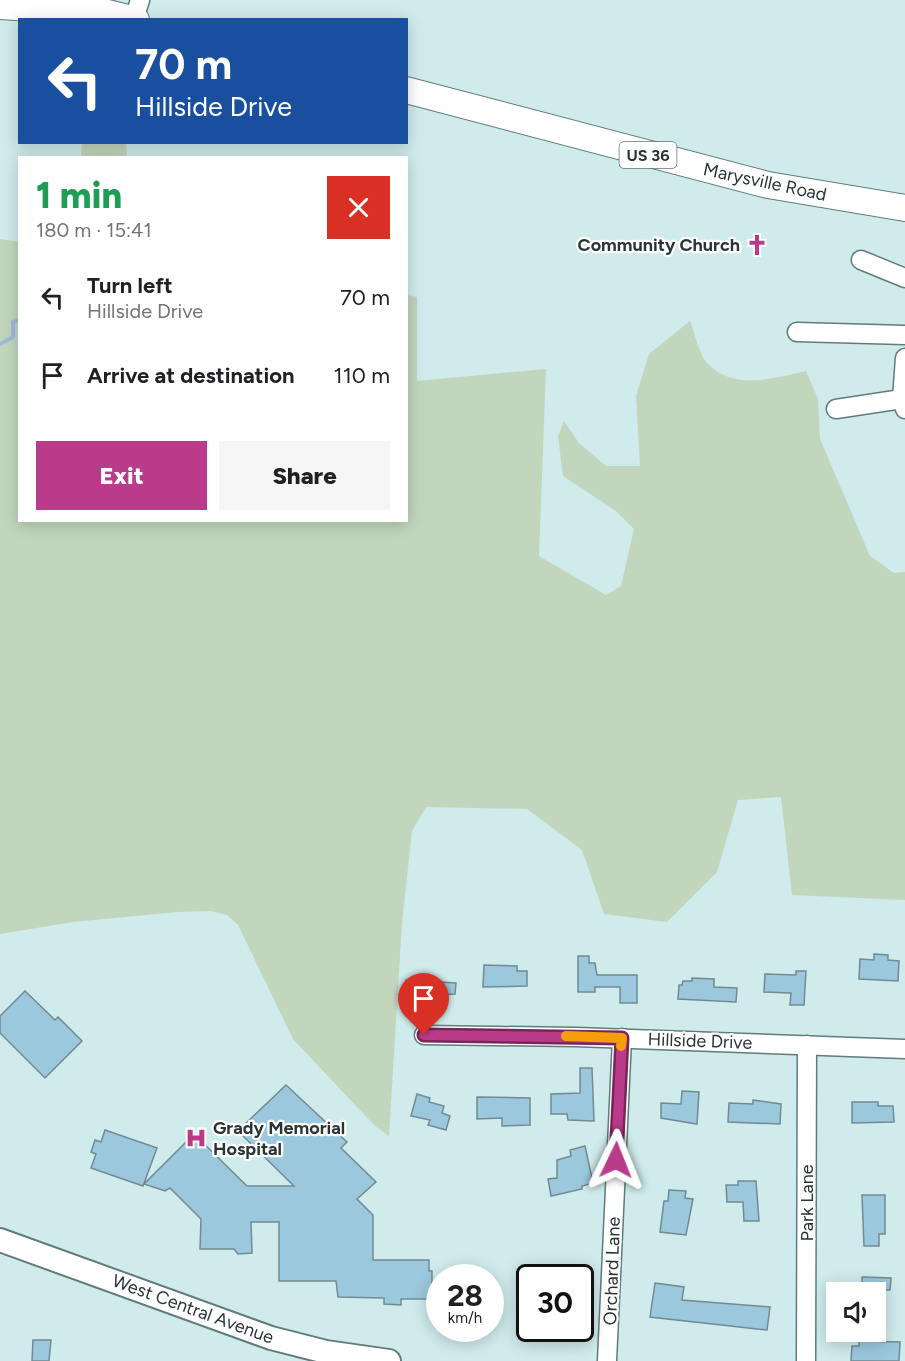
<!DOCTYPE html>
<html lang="en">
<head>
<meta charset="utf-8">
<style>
	:root { --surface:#fff; --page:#f6f6f6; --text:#202124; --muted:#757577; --accent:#b93b8a }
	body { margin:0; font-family:Figtree,sans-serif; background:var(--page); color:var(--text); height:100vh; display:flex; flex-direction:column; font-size:22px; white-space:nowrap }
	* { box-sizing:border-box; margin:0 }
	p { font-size:20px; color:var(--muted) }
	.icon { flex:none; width:33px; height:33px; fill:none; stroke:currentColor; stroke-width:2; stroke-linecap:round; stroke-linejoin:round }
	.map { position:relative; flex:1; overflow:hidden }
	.panel { position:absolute; left:18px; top:156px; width:390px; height:366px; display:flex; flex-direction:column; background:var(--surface); border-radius:0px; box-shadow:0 3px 15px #0003 }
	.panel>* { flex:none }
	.hud { position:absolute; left:18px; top:18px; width:390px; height:126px; border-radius:0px; box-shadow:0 3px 15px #0003; background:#1a4fa0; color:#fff; overflow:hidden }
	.fabs { position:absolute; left:826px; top:1282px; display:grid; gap:12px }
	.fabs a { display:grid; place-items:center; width:60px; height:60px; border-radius:0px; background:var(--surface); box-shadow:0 3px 15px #0003; font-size:30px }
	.speed { position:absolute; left:426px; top:1264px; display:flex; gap:12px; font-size:30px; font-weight:700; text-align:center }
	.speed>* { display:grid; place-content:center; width:78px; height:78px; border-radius:50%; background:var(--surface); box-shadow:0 3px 15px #0003; line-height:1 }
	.speed small { font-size:15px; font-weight:400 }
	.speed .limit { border:3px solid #111; border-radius:9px; background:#fff; color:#111 }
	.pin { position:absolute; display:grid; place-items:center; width:51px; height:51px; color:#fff; margin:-62px -26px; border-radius:50% 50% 50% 0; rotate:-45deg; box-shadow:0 0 6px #0007 }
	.pin .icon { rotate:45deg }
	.me { position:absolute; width:66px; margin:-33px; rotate:2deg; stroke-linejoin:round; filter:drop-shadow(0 0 4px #0008) }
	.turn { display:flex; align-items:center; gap:21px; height:126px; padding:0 18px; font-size:27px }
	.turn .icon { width:78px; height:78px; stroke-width:2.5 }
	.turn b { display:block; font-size:42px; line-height:51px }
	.round { display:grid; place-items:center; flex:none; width:63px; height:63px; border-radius:0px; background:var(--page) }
	.overview { display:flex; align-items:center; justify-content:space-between; height:102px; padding:0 18px }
	h1 { font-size:36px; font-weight:800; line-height:45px; color:#1e9e55 }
	.primary-button { display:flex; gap:12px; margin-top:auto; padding:12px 18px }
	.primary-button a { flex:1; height:69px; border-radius:0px; background:var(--accent); color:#fff; font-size:24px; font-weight:800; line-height:69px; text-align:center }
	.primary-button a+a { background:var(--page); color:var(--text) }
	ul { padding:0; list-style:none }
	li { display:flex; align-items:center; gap:18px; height:78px; padding:0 18px }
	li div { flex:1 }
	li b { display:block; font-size:22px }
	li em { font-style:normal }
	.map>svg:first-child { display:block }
	.green { fill:#c2d5bd }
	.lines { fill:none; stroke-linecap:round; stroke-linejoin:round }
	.stream { stroke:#a2badc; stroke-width:4 }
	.building { fill:#9bc8dd; stroke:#738a94; stroke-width:1.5 }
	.minor-casing { stroke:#617b7b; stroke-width:21 }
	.major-casing { stroke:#617b7b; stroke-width:26 }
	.highway-casing { stroke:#617b7b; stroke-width:28 }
	.minor { stroke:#fff; stroke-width:18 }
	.major { stroke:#fff; stroke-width:22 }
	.highway { stroke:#fff; stroke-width:26 }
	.route-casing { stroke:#78265a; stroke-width:15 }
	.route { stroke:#b93b8a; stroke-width:10 }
	.slow { stroke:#f59e0b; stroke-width:10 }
	.labels { text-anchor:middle; stroke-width:4.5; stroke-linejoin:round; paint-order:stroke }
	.shield { fill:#fff; stroke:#697172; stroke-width:1.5 }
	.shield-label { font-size:16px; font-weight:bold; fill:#293435 }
	.street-label { font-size:18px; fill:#293435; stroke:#fff }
	.poi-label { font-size:18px; font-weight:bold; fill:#293435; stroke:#fff; text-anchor:end }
</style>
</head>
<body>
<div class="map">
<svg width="905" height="1361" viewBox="0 0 905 1361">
	<rect width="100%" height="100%" fill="#cfebec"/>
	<g class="green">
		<polygon points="82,143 126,143 127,157 81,157"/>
		<path d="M 0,239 L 19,242 L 20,520 L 406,520 L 407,295 L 417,297 L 417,381 L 546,369 L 539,556 L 606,595 L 621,586 L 634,529 L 616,511 L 563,476 L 558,436 L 564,421 L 579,443 L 606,466 L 640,466 L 636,396 L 649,354 L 690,321 C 695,333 699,355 708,364 C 734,391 774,378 806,371 L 818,399 L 820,439 L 870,556 L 894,573 L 905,572 L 905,900 L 792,895 L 781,797 L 738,800 L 717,872 L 667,922 L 604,914 L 582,850 L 527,809 L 426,807 L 412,831 L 402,923 L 389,1136 L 375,1126 L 293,1039 L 238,925 L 227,915 L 211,911 L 177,912 L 73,922 L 0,934 Z"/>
	</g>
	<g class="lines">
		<polyline class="stream" points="0,344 13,337 13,322 20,320"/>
	</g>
	<g class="building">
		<polygon points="874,954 888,955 888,960 899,961 898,981 859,979 860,959 874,960"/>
		<polygon points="578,956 589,956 589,963 595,963 597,975 637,975 637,1003 620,1003 620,987 595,987 595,992 578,992"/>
		<polygon points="484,965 517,966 517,971 527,971 527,986 483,987"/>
		<polygon points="796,971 806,971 804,1005 790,1005 791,993 764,992 765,974 796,975"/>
		<polygon points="692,978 714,979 714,987 737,988 736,1002 678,999 679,985 682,985 683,981 692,981"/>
		<polygon points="406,980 456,983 455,994 424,996 424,1015 405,1014"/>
		<polygon points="25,991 55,1020 58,1017 82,1041 45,1078 0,1033 0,1016"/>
		<polygon points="580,1068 592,1068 594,1121 568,1120 567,1114 551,1114 551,1094 580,1093"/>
		<polygon points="286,1085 347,1142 341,1148 376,1182 357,1199 373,1215 373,1260 429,1260 429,1271 432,1271 432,1299 401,1299 401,1305 384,1304 384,1298 338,1297 336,1281 279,1281 279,1222 251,1222 252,1253 238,1254 234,1249 200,1249 201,1219 170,1188 165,1191 144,1184 194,1134 247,1186 294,1186 243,1136 244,1125"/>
		<polygon points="682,1091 699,1092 697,1124 661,1118 661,1103 681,1104"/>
		<polygon points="417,1094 430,1098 429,1102 444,1106 442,1113 450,1116 446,1130 428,1125 430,1120 411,1116"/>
		<polygon points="477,1097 530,1098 530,1125 502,1126 502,1118 477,1119"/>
		<polygon points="753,1100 781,1104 780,1124 728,1122 729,1103 753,1104"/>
		<polygon points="852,1102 878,1102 878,1106 893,1106 894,1122 852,1123"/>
		<polygon points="105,1130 157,1148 143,1186 91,1168 96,1154 91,1152 95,1140 101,1142"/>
		<polygon points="585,1146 593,1183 582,1186 582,1189 551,1196 548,1179 557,1178 557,1160 571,1156 570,1150"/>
		<polygon points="738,1181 756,1181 759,1221 744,1221 743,1202 727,1202 726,1185 738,1185"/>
		<polygon points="669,1190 686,1191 685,1198 693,1199 686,1235 660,1232 664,1201 668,1201"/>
		<polygon points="862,1195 885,1195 885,1234 879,1234 879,1246 864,1246"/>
		<polygon points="862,1277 891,1278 890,1290 884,1290 884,1293 862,1293"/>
		<polygon points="655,1283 684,1287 682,1300 770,1307 767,1330 650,1317"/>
		<polygon points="33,1340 51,1340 49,1361 32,1361"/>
		<polygon points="859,1341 900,1342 899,1361 851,1361 852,1346 859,1346"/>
	</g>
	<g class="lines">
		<defs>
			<g id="minor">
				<polyline points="134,19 140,0"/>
				<polyline points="861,260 905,278"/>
				<polyline points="797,332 905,335"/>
				<polyline points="905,358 902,399 905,409"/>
				<polyline points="836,409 902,399"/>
				<polyline points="424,1035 576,1037 905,1049"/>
				<polyline points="607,1361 622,1038"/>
				<polyline points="806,1361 807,1045"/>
			</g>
			<polyline id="major" points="0,1240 271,1338 326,1352 389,1361"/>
			<g id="highway">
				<polyline points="0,6 108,13 136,20"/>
				<polyline points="406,90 768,185 905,208"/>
			</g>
		</defs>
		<use href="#minor" class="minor-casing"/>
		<use href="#major" class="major-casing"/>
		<use href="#highway" class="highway-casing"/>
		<use href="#minor" class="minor"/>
		<use href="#major" class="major"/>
		<use href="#highway" class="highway"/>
	</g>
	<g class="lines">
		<defs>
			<polyline id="route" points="424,1035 622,1038 616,1160"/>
		</defs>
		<use href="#route" class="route-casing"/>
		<use href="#route" class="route"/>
		<polyline class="slow" points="566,1036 622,1038 621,1046"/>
	</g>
	<defs>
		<symbol id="church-bare" viewBox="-9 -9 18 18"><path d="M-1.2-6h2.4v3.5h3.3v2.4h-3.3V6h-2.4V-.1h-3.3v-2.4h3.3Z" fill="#b93b8a" stroke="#fff" stroke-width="2.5" paint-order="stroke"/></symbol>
		<symbol id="hospital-bare" viewBox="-9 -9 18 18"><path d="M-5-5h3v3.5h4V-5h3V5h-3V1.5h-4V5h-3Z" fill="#b93b8a" stroke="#fff" stroke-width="2.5" paint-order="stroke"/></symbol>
	</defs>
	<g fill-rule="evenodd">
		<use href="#church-bare" x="742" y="230" width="30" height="30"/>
		<use href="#hospital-bare" x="181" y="1123" width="30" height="30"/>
	</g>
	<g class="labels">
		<rect class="shield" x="619.5" y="142" width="57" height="26" rx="4.5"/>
		<g class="shield-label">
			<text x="648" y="161">US 36</text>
		</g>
		<g class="street-label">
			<text transform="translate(765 182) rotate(12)" y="6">Marysville Road</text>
			<text transform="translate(700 1041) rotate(2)" y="6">Hillside Drive</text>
			<text transform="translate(807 1203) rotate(-90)" y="6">Park Lane</text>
			<text transform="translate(612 1271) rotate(-88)" y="6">Orchard Lane</text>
			<text transform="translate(193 1309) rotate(20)" y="6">West Central Avenue</text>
		</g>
		<g class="poi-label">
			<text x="740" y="251">Community Church</text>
			<text x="213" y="1134" text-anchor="start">Grady Memorial<tspan x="213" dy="21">Hospital</tspan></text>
		</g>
	</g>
</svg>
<div class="fabs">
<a><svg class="icon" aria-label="sound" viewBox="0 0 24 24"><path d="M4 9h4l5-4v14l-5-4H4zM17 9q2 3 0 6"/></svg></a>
</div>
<div class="speed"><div>28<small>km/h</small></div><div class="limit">30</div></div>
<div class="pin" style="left:424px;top:1035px;background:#d93025"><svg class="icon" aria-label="arrive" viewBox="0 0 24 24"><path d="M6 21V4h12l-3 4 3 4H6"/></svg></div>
<svg class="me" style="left:616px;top:1160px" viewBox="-20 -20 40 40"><path d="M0-17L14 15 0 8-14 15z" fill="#b93b8a" stroke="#fff" stroke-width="4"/></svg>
<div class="hud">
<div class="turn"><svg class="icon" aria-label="left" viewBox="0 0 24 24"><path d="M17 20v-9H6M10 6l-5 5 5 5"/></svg><div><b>70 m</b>Hillside Drive</div></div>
</div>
<section class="panel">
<div class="overview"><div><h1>1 min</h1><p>180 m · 15:41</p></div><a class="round" style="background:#d93025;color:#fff"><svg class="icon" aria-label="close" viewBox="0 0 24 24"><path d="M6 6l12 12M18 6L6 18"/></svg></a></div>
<ul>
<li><svg class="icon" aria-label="left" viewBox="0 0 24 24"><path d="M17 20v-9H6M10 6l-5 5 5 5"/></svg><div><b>Turn left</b><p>Hillside Drive</p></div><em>70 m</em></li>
<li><svg class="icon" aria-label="arrive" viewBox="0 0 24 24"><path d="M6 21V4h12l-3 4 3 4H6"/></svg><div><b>Arrive at destination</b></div><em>110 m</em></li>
</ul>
<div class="primary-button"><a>Exit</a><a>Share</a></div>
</section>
</div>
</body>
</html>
